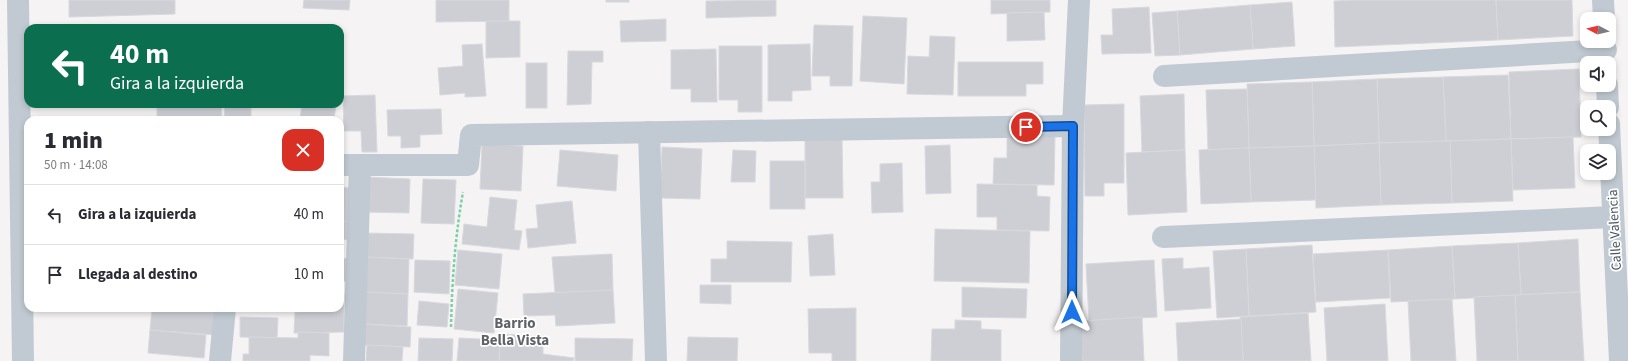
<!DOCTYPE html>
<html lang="es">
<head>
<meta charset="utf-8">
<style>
	:root { --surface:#fff; --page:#f2f2f3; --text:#2b2b33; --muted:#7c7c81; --line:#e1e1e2 }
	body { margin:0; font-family:"Source Sans 3",sans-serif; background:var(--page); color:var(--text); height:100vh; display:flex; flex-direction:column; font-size:15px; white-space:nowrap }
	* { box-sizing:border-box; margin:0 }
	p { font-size:13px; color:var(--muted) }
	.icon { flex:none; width:22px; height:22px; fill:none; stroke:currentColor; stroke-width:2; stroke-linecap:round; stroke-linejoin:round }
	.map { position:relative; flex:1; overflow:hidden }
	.side { position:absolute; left:24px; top:116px; width:320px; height:196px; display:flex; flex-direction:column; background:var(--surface); border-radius:12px; box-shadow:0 2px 6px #0003 }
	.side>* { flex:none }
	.top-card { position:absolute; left:24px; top:24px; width:320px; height:84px; border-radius:12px; box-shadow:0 2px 6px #0003; background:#0b6e4f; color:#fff; overflow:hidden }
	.needle { width:26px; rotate:277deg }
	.controls { position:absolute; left:1580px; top:12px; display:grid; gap:8px }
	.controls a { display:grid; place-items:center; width:36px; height:36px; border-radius:8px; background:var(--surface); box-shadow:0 2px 6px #0003; font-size:20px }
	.pin { position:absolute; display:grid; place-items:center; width:34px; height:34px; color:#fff; margin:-17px; border:2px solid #fff; border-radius:50%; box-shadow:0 1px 4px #0007 }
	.me { position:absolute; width:44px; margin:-22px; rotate:0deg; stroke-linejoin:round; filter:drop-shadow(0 0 3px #0008) }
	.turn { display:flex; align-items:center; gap:14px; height:84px; padding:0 20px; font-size:18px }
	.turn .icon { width:52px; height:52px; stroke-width:2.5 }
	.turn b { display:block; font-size:28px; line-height:34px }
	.round { display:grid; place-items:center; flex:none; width:42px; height:42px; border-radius:12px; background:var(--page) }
	.overview { display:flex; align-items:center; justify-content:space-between; height:68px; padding:0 20px }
	h1 { font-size:24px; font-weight:800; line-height:30px }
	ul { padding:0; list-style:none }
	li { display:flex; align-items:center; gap:12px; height:60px; padding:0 20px; border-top:1px solid var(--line) }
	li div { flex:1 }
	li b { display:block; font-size:15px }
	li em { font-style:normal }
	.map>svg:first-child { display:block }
	.building { fill:#cdcfd5; stroke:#d7d9de }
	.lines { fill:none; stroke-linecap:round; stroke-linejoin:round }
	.path { stroke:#7ad0a6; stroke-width:2.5; stroke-dasharray:3 2; stroke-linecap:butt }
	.street { stroke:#c1cad2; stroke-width:22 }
	.route-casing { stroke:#114b97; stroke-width:10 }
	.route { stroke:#1a73e8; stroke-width:7 }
	.labels { text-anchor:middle; stroke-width:3.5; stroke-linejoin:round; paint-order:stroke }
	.street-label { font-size:14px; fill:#4a5661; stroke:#fff }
	.neighbourhood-label { font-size:15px; font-weight:bold; fill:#5f6368; stroke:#fff }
</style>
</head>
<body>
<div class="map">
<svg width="1628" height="361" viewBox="0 0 1628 361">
	<rect width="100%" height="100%" fill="#f5f3f3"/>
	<g class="building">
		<polygon points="69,0 175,0 175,14 69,17"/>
		<polygon points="304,0 350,0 349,10 303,8"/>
		<polygon points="436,0 509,0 509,21 436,22"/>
		<rect x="606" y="0" width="23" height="2"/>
		<polygon points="776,0 776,16 706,18 706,1"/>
		<polygon points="991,0 1050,0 1050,12 991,14"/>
		<polygon points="1353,0 1496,0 1498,40 1335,47 1334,1"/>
		<polygon points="1496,0 1572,0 1573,36 1498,40"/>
		<polygon points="1292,2 1295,46 1253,49 1250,5"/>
		<polygon points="1250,5 1253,49 1180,55 1177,11"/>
		<polygon points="1149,7 1151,53 1102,54 1101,35 1113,35 1112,9"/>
		<polygon points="1177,11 1180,55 1155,56 1152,13"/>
		<polygon points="1044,12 1045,40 1007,41 1007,13"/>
		<polygon points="863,16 907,18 904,84 860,81"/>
		<polygon points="666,19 666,41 621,42 620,21"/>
		<polygon points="486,21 520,21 520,57 486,58"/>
		<polygon points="814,25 853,26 852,86 830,86 830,76 812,76"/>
		<polygon points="930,36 955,37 953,95 907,94 908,56 929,57"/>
		<polygon points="482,44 486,96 465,97 465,93 440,95 438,68 463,66 462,45"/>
		<polygon points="810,44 811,90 792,91 792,101 768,101 768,45"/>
		<polygon points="719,46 762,46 762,112 738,112 738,100 719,100"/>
		<polygon points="716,49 717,102 691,102 691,89 671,89 671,50"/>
		<polygon points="568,51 603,51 603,62 592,62 591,104 567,105"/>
		<polygon points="958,62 1043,62 1043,84 1026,84 1026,96 958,96"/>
		<rect x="526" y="63" width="21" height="45"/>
		<polygon points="1579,69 1581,137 1511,139 1509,72"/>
		<polygon points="1508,75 1511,139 1446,141 1443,77"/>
		<polygon points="1443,77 1446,141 1379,143 1377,79"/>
		<polygon points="1377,79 1379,143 1314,146 1312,82"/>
		<polygon points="1312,82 1314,146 1249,148 1247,84"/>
		<polygon points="1247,89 1249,148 1208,150 1206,90"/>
		<polygon points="1184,94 1185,150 1142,152 1140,96"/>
		<polygon points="375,95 377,152 362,152 361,131 344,131 343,96"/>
		<polygon points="71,104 167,104 71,107"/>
		<polygon points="221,104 222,120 157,120 157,105"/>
		<polygon points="224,104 251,104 251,120 225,120"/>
		<polygon points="302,104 336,104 334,120 300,120"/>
		<polygon points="1124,104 1124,183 1104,183 1104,196 1085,196 1084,105"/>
		<polygon points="441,109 442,134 420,135 420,147 401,148 401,136 388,136 387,110"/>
		<polygon points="1007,134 1055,135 1054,185 993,184 994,158 1007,158"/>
		<polygon points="1573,137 1575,188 1513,190 1511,139"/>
		<polygon points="842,138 843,198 805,198 805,139"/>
		<polygon points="1511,139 1513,201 1452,203 1450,141"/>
		<polygon points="1450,141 1452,203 1381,205 1379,143"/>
		<polygon points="1379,143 1381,205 1316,208 1314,146"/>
		<polygon points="482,144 523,146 521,191 480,189"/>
		<polygon points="950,145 951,193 926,194 925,146"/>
		<polygon points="1314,146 1316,200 1251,202 1249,148"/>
		<polygon points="662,147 702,149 700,199 660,198"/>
		<polygon points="1249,148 1251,202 1201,204 1199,150"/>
		<polygon points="560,150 618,155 616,191 557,186"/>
		<polygon points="733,150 756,151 755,182 731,182"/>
		<polygon points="1185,150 1187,212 1128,215 1126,153"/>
		<rect x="770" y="161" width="35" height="48"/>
		<polygon points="902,163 903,212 872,213 871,182 880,182 880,164"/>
		<polygon points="366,177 410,179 409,213 364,212"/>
		<polygon points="423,179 456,180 454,224 421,223"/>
		<polygon points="977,184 1037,185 1037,196 1050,197 1049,231 997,230 997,217 977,217"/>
		<polygon points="340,187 353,188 350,222 340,221"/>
		<polygon points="490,197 517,200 514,230 522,231 519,250 462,244 464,224 487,227"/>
		<polygon points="572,201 576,243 528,248 526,229 538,228 536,205"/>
		<polygon points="340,221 350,222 349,240 340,239"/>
		<polygon points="935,229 1030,231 1029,283 934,281"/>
		<polygon points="365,233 414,234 413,259 364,257"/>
		<polygon points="833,234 835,275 810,276 808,236"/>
		<polygon points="1578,239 1580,292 1521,295 1518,243"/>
		<polygon points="727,241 792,242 791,282 711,282 711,259 727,259"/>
		<polygon points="1518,243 1521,295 1455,299 1452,246"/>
		<polygon points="1312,245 1316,312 1249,316 1246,249"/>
		<polygon points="1452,246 1455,299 1391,302 1388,250"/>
		<polygon points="1246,249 1249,316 1217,318 1213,251"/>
		<polygon points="458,250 502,254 499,289 455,285"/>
		<polygon points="1388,250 1390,298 1316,302 1313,254"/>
		<polygon points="612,254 613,290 555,293 552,257"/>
		<polygon points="364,257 409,259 408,294 358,292"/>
		<polygon points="340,258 350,259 349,281 340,281"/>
		<polygon points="1183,258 1183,269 1209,267 1211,308 1165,311 1162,259"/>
		<polygon points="415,260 450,261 449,294 414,292"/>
		<polygon points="1154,260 1157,317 1089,321 1086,264"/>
		<polygon points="700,285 731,285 731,304 700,303"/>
		<polygon points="962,287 1027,289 1026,318 962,317"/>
		<polygon points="458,289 498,293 494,333 454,329"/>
		<polygon points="613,290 615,323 556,326 555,315 524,316 523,294"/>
		<polygon points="340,292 344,293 344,332 294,333 295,312 301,312 301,308 340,308"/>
		<polygon points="363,292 408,294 407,326 362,324"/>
		<polygon points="1580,292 1584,361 1518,361 1515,295"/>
		<polygon points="1515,295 1518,361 1477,361 1474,297"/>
		<polygon points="1452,299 1456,361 1411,361 1408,301"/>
		<polygon points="419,301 449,304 447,327 417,325"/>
		<polygon points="1385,304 1388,361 1327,361 1324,308"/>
		<polygon points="152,308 218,308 216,335 150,330"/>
		<polygon points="856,308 856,361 832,361 832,353 809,353 808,309"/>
		<polygon points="1308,313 1311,361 1243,361 1240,317"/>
		<polygon points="240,317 278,318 277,338 240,337"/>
		<polygon points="1142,317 1144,361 1082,361 1080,321"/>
		<polygon points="1241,319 1243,361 1178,361 1176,323"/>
		<polygon points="955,320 981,321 981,329 1001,330 1001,361 931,361 932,329 955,329"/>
		<polygon points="362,324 411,327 410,347 361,345"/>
		<polygon points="150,330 206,335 204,358 148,353"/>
		<polygon points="298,332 329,333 329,356 310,355 310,361 243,361 243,354 249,354 249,337 298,338"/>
		<polygon points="500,334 543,336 543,354 574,358 573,361 499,361"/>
		<polygon points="688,337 738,338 737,361 687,361"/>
		<polygon points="419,338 453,339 452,361 418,361"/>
		<polygon points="459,338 500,340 499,361 457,361"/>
		<polygon points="575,338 633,339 632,361 575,361"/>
		<polygon points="367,345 403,347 402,361 366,361"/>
	</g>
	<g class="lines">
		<path class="path" d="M 451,327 C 452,282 455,237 463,192"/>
		<g class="street">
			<polyline points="18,0 23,361"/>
			<polyline points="1603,0 1604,19"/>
			<polyline points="1164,76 1606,50"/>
			<polyline points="1607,85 1608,107"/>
			<polyline points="1609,124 1620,361"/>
			<polyline points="649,132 656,361"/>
			<polyline points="340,165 468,165 471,135 1073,126"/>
			<polyline points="1163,237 1613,217"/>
			<polyline points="220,361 225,308"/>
			<polyline points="354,361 360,165"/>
			<polyline points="1071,361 1073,126 1079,0"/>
		</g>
	</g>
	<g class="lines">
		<defs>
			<polyline id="route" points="1026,127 1073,126 1072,312"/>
		</defs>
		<use href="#route" class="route-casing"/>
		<use href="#route" class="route"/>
	</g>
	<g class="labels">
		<g class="street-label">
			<text transform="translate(1614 230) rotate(-93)" y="5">Calle Valencia</text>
		</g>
		<g class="neighbourhood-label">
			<text x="515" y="328">Barrio<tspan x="515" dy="17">Bella Vista</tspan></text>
		</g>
	</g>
</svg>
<div class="controls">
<a><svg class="needle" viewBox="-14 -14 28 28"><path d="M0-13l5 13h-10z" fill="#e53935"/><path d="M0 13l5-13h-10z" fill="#7c7c81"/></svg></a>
<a><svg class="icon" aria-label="sound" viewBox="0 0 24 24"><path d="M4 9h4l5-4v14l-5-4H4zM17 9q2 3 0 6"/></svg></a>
<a><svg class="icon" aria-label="search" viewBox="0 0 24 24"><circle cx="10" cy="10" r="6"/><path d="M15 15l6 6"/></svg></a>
<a><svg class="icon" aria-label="layers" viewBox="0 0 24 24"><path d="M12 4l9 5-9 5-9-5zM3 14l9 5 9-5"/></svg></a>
</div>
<div class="pin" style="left:1026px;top:127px;background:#d93025"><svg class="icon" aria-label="arrive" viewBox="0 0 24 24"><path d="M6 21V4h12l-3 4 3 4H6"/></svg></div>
<svg class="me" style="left:1072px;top:312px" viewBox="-20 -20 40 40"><path d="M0-17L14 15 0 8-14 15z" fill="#1a73e8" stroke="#fff" stroke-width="4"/></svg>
<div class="top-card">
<div class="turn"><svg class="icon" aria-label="left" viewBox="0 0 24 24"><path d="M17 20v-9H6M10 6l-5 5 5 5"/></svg><div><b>40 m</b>Gira a la izquierda</div></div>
</div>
<section class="side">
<div class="overview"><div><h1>1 min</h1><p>50 m · 14:08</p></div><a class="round" style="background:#d93025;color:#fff"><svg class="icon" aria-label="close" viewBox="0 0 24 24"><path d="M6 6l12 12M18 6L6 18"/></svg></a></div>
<ul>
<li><svg class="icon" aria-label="left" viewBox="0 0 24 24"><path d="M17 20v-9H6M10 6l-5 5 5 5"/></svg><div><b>Gira a la izquierda</b></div><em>40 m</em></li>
<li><svg class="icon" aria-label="arrive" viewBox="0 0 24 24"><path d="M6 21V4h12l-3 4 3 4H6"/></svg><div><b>Llegada al destino</b></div><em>10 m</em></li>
</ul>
</section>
</div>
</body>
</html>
